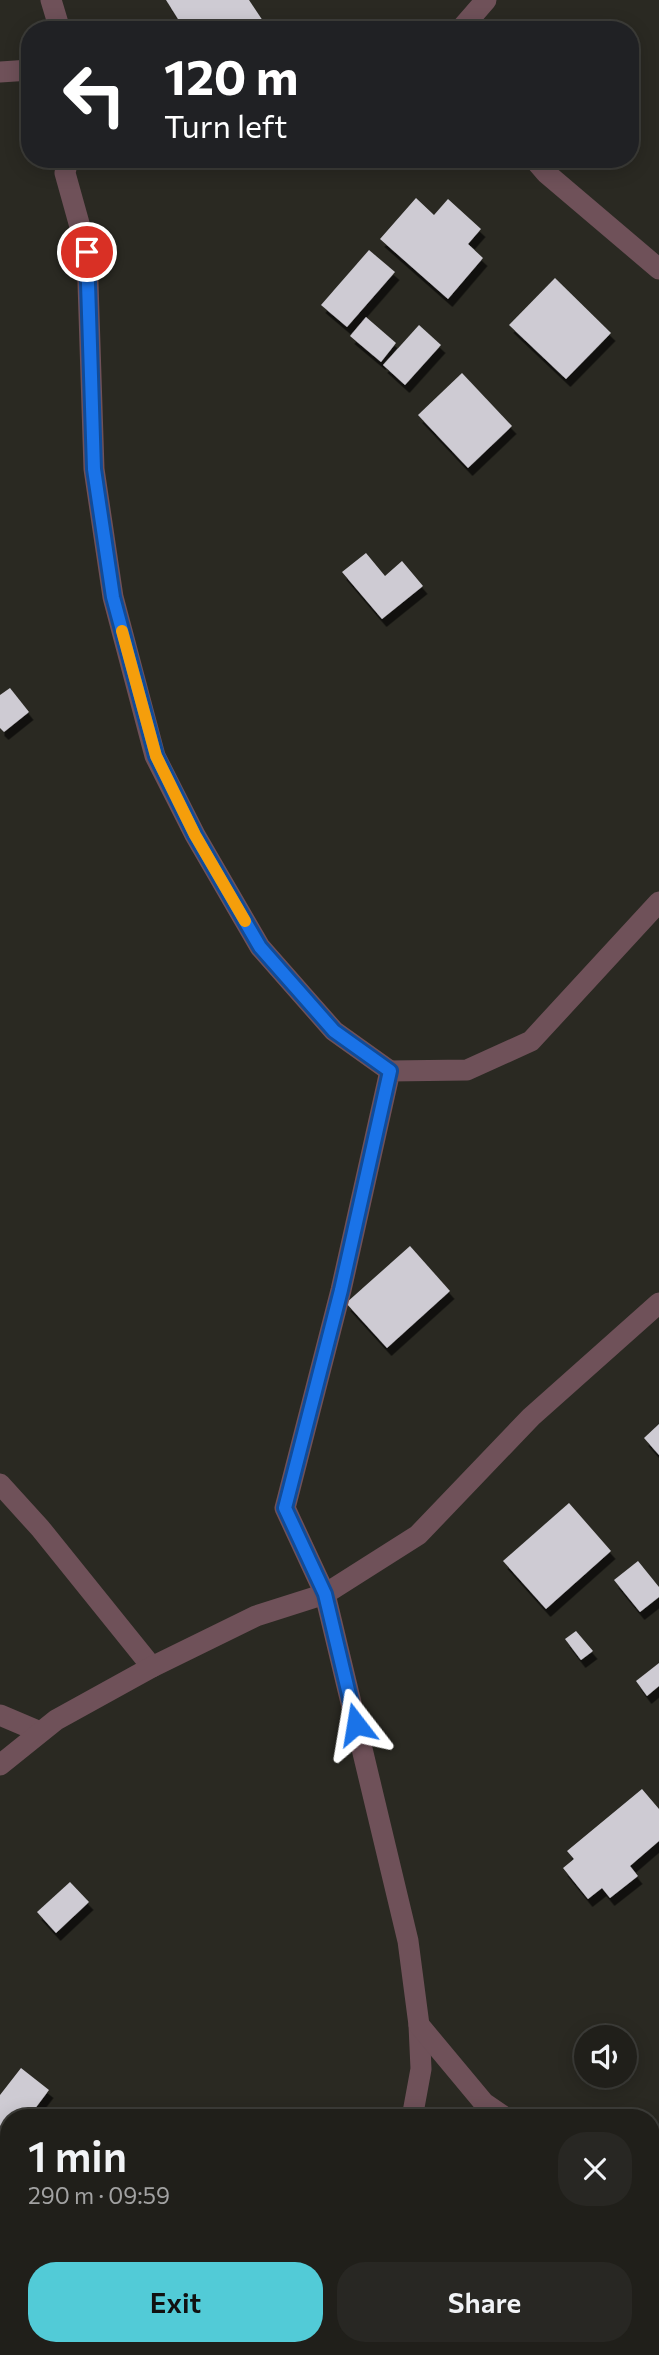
<!DOCTYPE html>
<html lang="en">
<head>
<meta charset="utf-8">
<style>
	:root { --surface:#201f1a; --page:#282723; --text:#f1f3f6; --muted:#a2a2a2; --line:#3d3d39; --accent:#52cbd7 }
	body { margin:0; font-family:Commissioner,sans-serif; background:var(--page); color:var(--text); height:100vh; display:flex; flex-direction:column; font-size:26px; white-space:nowrap }
	* { box-sizing:border-box; margin:0 }
	p { font-size:23px; color:var(--muted) }
	.icon { flex:none; width:38px; height:38px; fill:none; stroke:currentColor; stroke-width:2; stroke-linecap:round; stroke-linejoin:round }
	.map { position:relative; flex:1; overflow:hidden }
	.details { position:absolute; left:0px; top:2109px; width:660px; height:247px; display:flex; flex-direction:column; background:var(--surface); border-radius:28px 28px 0 0; box-shadow:0 4px 18px #0003,0 0 0 2px var(--line) }
	.details>* { flex:none }
	.guide { position:absolute; left:21px; top:21px; width:618px; height:147px; border-radius:28px; box-shadow:0 4px 18px #0003,0 0 0 2px var(--line); background:#202124; color:#fff; overflow:hidden }
	.fabs { position:absolute; left:574px; top:2025px; display:grid; gap:14px }
	.fabs a { display:grid; place-items:center; width:63px; height:63px; border-radius:50%; background:var(--surface); box-shadow:0 4px 18px #0003,0 0 0 2px var(--line); font-size:35px }
	.pin { position:absolute; display:grid; place-items:center; width:60px; height:60px; color:#fff; margin:-30px; border:4px solid #fff; border-radius:50%; box-shadow:0 2px 7px #0007 }
	.me { position:absolute; width:77px; margin:-38px; rotate:346deg; stroke-linejoin:round; filter:drop-shadow(0 0 5px #0008) }
	.turn { display:flex; align-items:center; gap:24px; height:147px; padding:0 28px; font-size:32px }
	.turn .icon { width:91px; height:91px; stroke-width:2.5 }
	.turn b { display:block; font-size:49px; line-height:60px }
	.round { display:grid; place-items:center; flex:none; width:74px; height:74px; border-radius:28px; background:var(--page) }
	.headline { display:flex; align-items:center; justify-content:space-between; height:119px; padding:0 28px }
	h1 { font-size:42px; font-weight:600; line-height:52px }
	.action { display:flex; gap:14px; margin-top:auto; padding:14px 28px }
	.action a { flex:1; height:80px; border-radius:28px; background:var(--accent); color:#111; font-size:28px; font-weight:600; line-height:80px; text-align:center }
	.action a+a { background:var(--page); color:var(--text) }
	.map>svg:first-child { display:block }
	.building { fill:#cecbd3; filter:url(#shadow) }
	.lines { fill:none; stroke-linecap:round; stroke-linejoin:round }
	.minor { stroke:#6f5159; stroke-width:21 }
	.route-casing { stroke:#114b97; stroke-width:18 }
	.route { stroke:#1a73e8; stroke-width:12 }
	.slow { stroke:#f59e0b; stroke-width:12 }
</style>
</head>
<body>
<div class="map">
<svg width="659" height="2355" viewBox="0 0 659 2355">
	<defs>
		<filter id="shadow"><feDropShadow dx="4.5" dy="8" stdDeviation="0" flood-color="#0009"/></filter>
	</defs>
	<rect width="100%" height="100%" fill="#2a2922"/>
	<g class="building">
		<polygon points="166,0 249,0 263,21 250,30 185,30"/>
		<polygon points="416,198 434,215 448,199 481,229 468,244 483,258 448,299 380,239"/>
		<polygon points="369,250 395,272 347,327 321,305"/>
		<polygon points="555,278 611,333 566,379 509,325"/>
		<polygon points="366,317 396,343 381,362 350,336"/>
		<polygon points="419,325 441,345 405,385 383,365"/>
		<polygon points="462,373 512,426 468,468 418,415"/>
		<polygon points="366,553 385,576 402,561 423,586 382,619 342,572"/>
		<polygon points="10,688 29,712 4,732 0,728 0,695"/>
		<polygon points="410,1246 450,1291 387,1348 346,1303"/>
		<polygon points="659,1424 659,1455 644,1438"/>
		<polygon points="569,1503 611,1551 546,1609 503,1561"/>
		<polygon points="638,1561 659,1587 659,1597 640,1612 614,1580"/>
		<polygon points="576,1631 593,1651 581,1660 565,1639"/>
		<polygon points="659,1663 659,1686 647,1696 636,1681"/>
		<polygon points="642,1789 659,1809 659,1841 630,1866 638,1876 610,1898 602,1888 588,1899 563,1868 574,1859 567,1851"/>
		<polygon points="70,1882 89,1902 56,1933 37,1912"/>
		<polygon points="21,2068 49,2090 28,2118 9,2118 9,2140 0,2133 0,2095"/>
	</g>
	<g class="lines">
		<g class="minor">
			<polyline points="51,0 60,30"/>
			<polyline points="460,30 486,0"/>
			<polyline points="0,72 30,70"/>
			<polyline points="68,159 65,173 87,252 94,469 113,597 155,756 195,835 260,947 334,1031 390,1071"/>
			<polyline points="534,159 546,173 659,269"/>
			<polyline points="0,1484 40,1528 152,1667"/>
			<polyline points="0,1715 40,1732"/>
			<polyline points="0,1765 56,1720 152,1667 256,1616 325,1594 285,1508 341,1290 390,1071 467,1070 531,1041 659,902"/>
			<polyline points="412,2118 421,2069 419,2025"/>
			<polyline points="506,2118 484,2103 419,2025 408,1941 325,1594 418,1535 531,1417 659,1303"/>
			<polyline points="651,2179 659,2181"/>
			<polyline points="0,2229 9,2237"/>
			<polyline points="651,2240 659,2235"/>
			<polyline points="651,2288 659,2298"/>
			<polyline points="331,2355 331,2347"/>
			<polyline points="476,2355 488,2347"/>
		</g>
	</g>
	<g class="lines">
		<defs>
			<polyline id="route" points="87,252 94,469 113,597 156,756 195,835 260,947 334,1031 390,1071 341,1290 285,1508 325,1594 356,1724"/>
		</defs>
		<use href="#route" class="route-casing"/>
		<use href="#route" class="route"/>
		<polyline class="slow" points="122,631 156,756 195,835 245,921"/>
	</g>
</svg>
<div class="fabs">
<a><svg class="icon" aria-label="sound" viewBox="0 0 24 24"><path d="M4 9h4l5-4v14l-5-4H4zM17 9q2 3 0 6"/></svg></a>
</div>
<div class="pin" style="left:87px;top:252px;background:#d93025"><svg class="icon" aria-label="arrive" viewBox="0 0 24 24"><path d="M6 21V4h12l-3 4 3 4H6"/></svg></div>
<svg class="me" style="left:356px;top:1724px" viewBox="-20 -20 40 40"><path d="M0-17L14 15 0 8-14 15z" fill="#1a73e8" stroke="#fff" stroke-width="4"/></svg>
<div class="guide">
<div class="turn"><svg class="icon" aria-label="left" viewBox="0 0 24 24"><path d="M17 20v-9H6M10 6l-5 5 5 5"/></svg><div><b>120 m</b>Turn left</div></div>
</div>
<section class="details">
<div class="headline"><div><h1>1 min</h1><p>290 m · 09:59</p></div><a class="round"><svg class="icon" aria-label="close" viewBox="0 0 24 24"><path d="M6 6l12 12M18 6L6 18"/></svg></a></div>
<div class="action"><a>Exit</a><a>Share</a></div>
</section>
</div>
</body>
</html>
